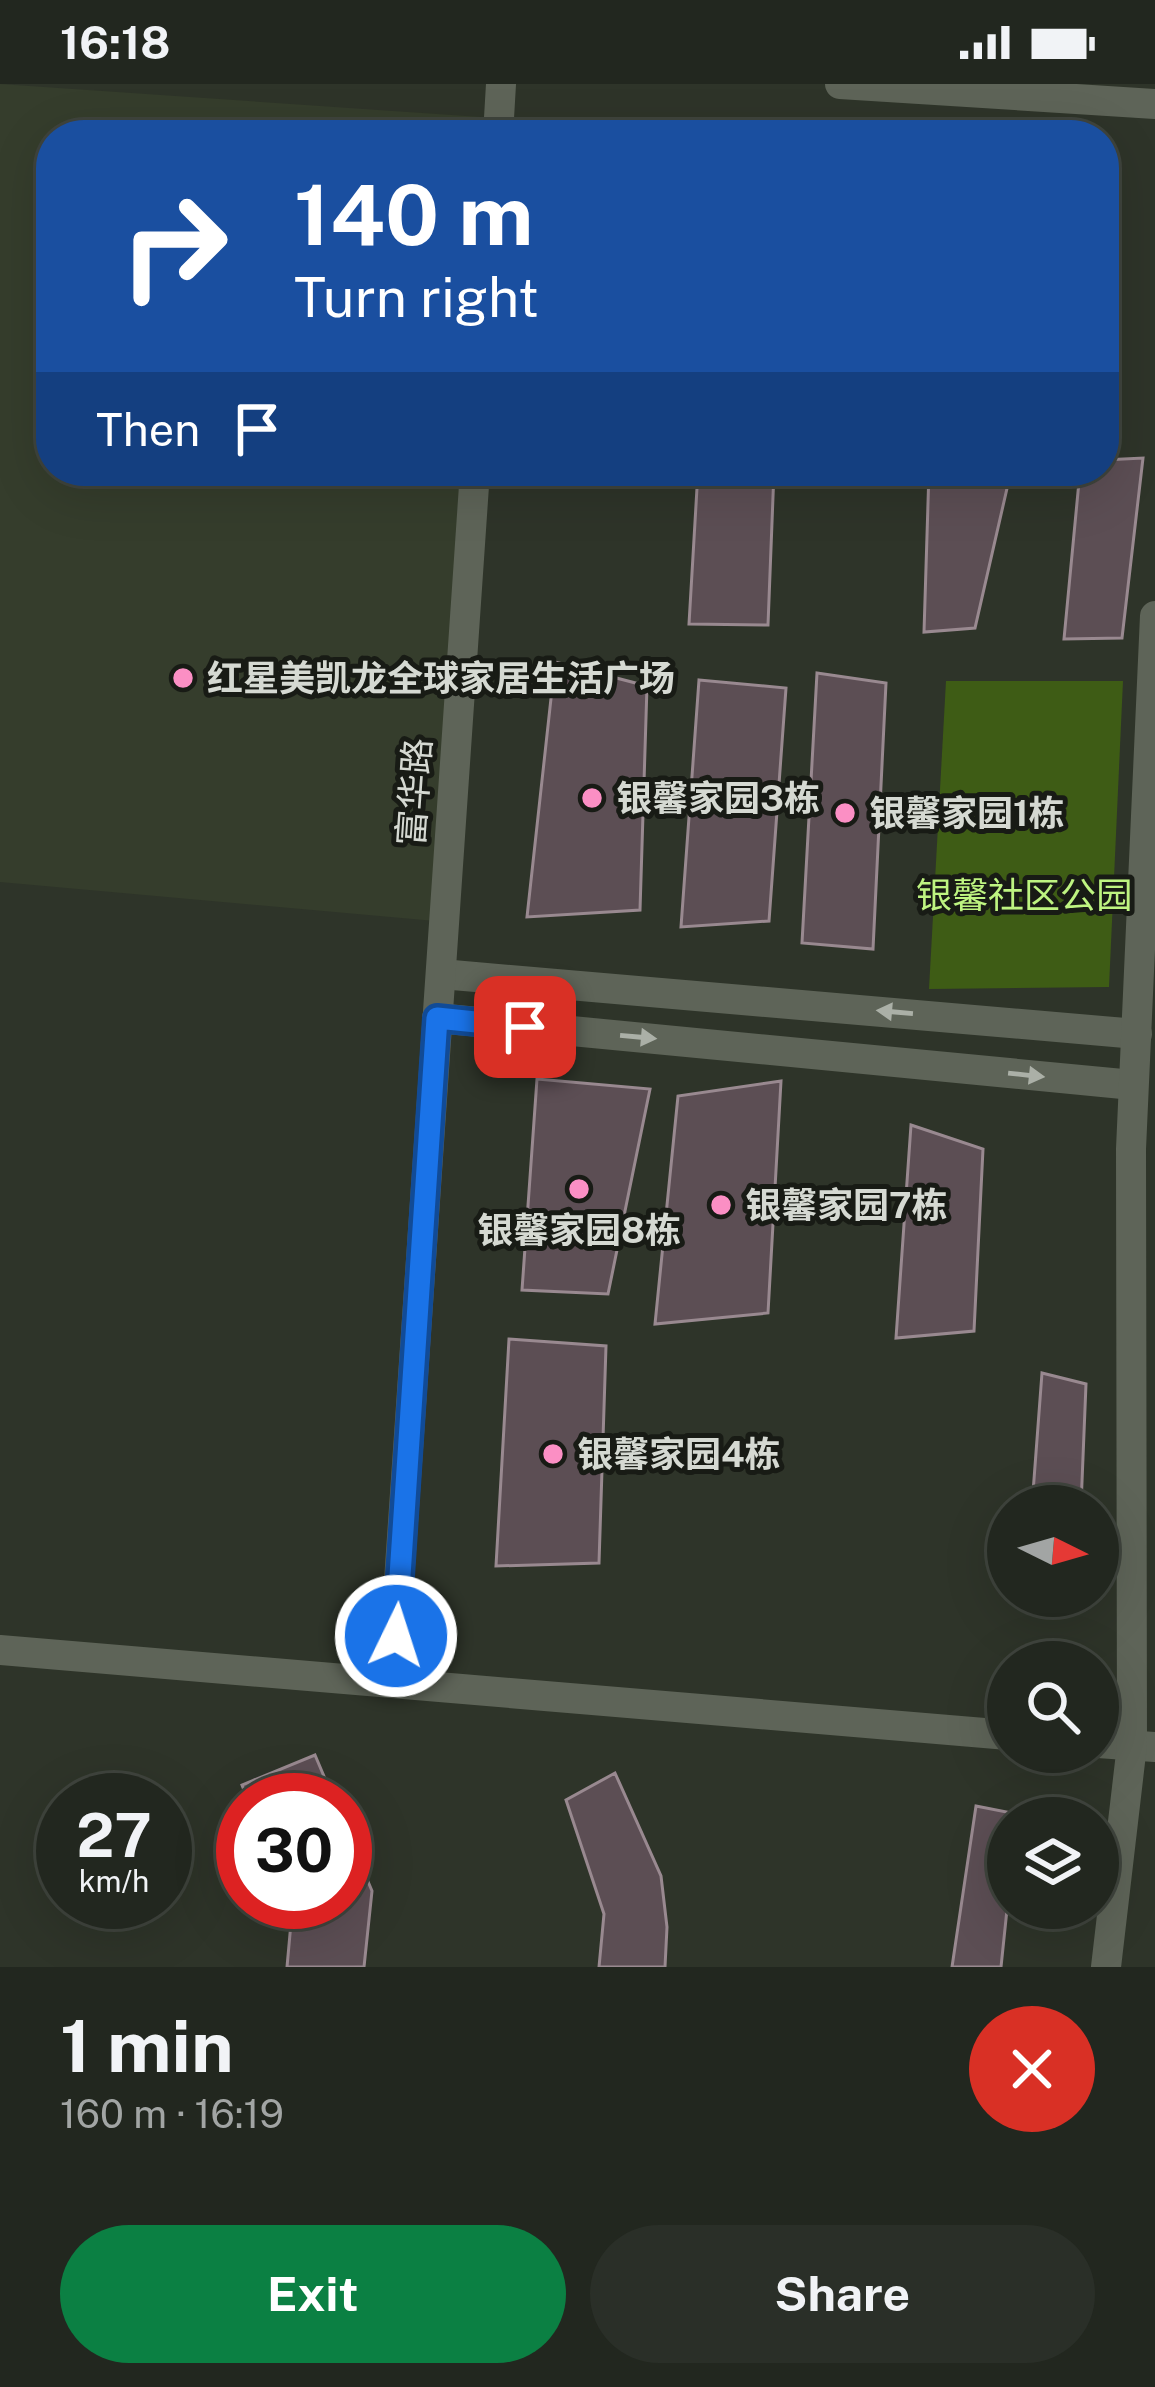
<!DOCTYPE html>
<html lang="en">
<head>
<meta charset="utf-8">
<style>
	:root { --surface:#22271f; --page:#2a2f28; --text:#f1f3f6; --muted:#a2a5a4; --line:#3f443d; --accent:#0b8043 }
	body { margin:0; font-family:"Public Sans","Noto Sans SC",sans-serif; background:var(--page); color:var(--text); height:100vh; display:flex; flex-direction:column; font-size:45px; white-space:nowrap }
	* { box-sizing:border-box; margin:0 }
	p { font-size:39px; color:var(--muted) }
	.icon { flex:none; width:66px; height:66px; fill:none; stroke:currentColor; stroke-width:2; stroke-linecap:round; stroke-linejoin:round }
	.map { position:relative; height:1883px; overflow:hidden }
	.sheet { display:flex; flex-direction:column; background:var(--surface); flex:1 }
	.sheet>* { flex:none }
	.guide { position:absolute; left:36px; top:36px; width:1083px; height:366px; border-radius:48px; box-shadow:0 12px 48px #0002,0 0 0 3px var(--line); background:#1a4fa0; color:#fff; overflow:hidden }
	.needle { width:78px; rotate:95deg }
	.tools { position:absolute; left:987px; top:1401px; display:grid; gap:24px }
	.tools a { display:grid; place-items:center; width:132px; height:132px; border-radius:50%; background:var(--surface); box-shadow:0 12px 48px #0002,0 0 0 3px var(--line); font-size:60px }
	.speed { position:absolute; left:36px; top:1689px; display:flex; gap:24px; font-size:60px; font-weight:700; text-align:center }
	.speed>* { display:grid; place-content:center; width:156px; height:156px; border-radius:50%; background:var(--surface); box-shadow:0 12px 48px #0002,0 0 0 3px var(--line); line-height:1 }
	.speed small { font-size:30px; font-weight:400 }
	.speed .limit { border:18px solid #d22; background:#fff; color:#111 }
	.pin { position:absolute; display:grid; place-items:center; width:102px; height:102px; color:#fff; margin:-51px; border-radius:24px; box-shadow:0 6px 18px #0006 }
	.me { position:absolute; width:132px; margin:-66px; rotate:4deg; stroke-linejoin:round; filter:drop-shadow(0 0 9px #0008) }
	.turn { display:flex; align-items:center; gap:42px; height:252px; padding:0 60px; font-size:54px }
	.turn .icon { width:156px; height:156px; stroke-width:2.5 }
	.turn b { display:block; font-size:84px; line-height:102px }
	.then { display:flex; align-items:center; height:114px; padding:0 60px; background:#0003; gap:24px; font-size:45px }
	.round { display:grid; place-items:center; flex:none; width:126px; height:126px; border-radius:63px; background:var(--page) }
	.overview { display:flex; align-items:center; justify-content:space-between; height:204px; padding:0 60px }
	h1 { font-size:72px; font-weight:700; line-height:90px }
	.primary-button { display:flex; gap:24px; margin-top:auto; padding:24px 60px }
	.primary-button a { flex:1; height:138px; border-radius:72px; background:var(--accent); color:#fff; font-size:48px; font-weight:700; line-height:138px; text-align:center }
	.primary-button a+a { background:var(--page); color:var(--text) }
	.status { display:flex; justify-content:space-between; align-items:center; height:84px; padding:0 60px; background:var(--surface); direction:ltr }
	.status svg { height:33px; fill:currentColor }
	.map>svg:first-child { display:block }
	.built { fill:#353d2c }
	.green { fill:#3e5c15 }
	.building { fill:#5c4e54; stroke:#998990; stroke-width:3 }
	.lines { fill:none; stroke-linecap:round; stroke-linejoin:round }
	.minor { stroke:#5e6458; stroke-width:30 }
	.oneway { fill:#abb0a7 }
	.route-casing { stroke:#114b97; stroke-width:30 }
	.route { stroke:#1a73e8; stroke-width:21 }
	.poi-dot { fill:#fb8fc4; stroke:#181b15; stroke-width:4.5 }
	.labels { text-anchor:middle; stroke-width:10; stroke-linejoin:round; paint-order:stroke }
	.poi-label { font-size:36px; font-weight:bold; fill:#d5d9d2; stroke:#181b15; text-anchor:start }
	.street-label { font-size:36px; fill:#d5d9d2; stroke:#181b15 }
	.park-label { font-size:36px; fill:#bef481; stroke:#181b15 }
</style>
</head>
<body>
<div class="status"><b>16:18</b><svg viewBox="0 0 49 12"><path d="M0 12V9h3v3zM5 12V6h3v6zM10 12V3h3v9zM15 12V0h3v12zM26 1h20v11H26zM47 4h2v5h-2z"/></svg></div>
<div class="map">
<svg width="1155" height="1883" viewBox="0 0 1155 1883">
	<rect width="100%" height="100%" fill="#2e3429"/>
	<polygon class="built" points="0,0 481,33 480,51 51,51 51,387 461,387 435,837 0,798"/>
	<polygon class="green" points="946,597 1123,597 1109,903 929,905"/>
	<g class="building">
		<polygon points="1143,374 1122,554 1064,555 1080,387 1104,387 1104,376"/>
		<polygon points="698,387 774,387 768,541 689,540"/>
		<polygon points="929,387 1011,387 975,544 924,548"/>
		<polygon points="555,578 647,602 640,826 527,833"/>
		<polygon points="817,589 886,599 873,865 802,859"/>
		<polygon points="699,596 786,604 769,837 681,843"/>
		<polygon points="537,995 650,1005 608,1210 522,1206"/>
		<polygon points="781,997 768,1229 655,1240 678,1012"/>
		<polygon points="911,1041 983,1065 974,1247 896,1254"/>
		<polygon points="509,1255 606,1262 599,1479 496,1482"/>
		<polygon points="1042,1289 1086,1300 1081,1422 1032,1422"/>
		<polygon points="315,1671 334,1716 248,1716 242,1701"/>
		<polygon points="615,1689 661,1792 667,1843 665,1883 599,1883 604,1830 566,1716"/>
		<polygon points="976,1722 1017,1730 1016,1734 1008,1734 1008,1816 1001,1883 952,1883"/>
		<polygon points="345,1743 372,1807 364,1883 287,1883 292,1828 288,1818 345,1818"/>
	</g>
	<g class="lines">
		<g class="minor">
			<polyline points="840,0 1155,20"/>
			<polyline points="498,51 501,0"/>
			<polyline points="441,890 1137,950"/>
			<polyline points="437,934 1133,1001"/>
			<polyline points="0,1566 1008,1651"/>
			<polyline points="392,1599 475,387"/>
			<polyline points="1098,1659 1155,1663"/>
			<polyline points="1106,1883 1132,1661 1131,1065 1155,532"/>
		</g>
	</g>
	<defs><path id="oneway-solid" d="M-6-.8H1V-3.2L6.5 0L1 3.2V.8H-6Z" transform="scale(3)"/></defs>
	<g class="oneway">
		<use href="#oneway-solid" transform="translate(895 928) rotate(-175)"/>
		<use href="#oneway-solid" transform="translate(638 953) rotate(5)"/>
		<use href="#oneway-solid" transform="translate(1026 991) rotate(6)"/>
	</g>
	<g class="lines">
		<defs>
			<polyline id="route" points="396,1552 437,934 525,943"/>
		</defs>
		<use href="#route" class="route-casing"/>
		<use href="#route" class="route"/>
	</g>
	<g class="poi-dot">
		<circle cx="183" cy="594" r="12"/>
		<circle cx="592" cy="714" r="12"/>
		<circle cx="845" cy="729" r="12"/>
		<circle cx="579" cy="1105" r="12"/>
		<circle cx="721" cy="1121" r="12"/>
		<circle cx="553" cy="1370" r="12"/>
	</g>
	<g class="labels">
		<g class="poi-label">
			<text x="207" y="607">红星美凯龙全球家居生活广场</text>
			<text x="616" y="727">银馨家园3栋</text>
			<text x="869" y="742">银馨家园1栋</text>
			<text x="745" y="1134">银馨家园7栋</text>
			<text x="579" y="1159" text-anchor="middle">银馨家园8栋</text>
			<text x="577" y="1383">银馨家园4栋</text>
		</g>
		<g class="street-label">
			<text transform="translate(414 708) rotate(-86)" y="13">富华路</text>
		</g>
		<g class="park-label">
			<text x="1024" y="824">银馨社区公园</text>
		</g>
	</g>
</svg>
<div class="tools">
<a><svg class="needle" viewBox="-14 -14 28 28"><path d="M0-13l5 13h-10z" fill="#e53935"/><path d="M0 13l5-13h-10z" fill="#a2a5a4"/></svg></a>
<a><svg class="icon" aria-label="search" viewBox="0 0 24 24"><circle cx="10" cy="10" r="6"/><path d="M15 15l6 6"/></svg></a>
<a><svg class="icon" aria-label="layers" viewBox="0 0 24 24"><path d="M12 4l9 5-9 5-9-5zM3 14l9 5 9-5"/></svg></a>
</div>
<div class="speed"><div>27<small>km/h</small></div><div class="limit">30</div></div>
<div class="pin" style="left:525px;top:943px;background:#d93025"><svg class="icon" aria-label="arrive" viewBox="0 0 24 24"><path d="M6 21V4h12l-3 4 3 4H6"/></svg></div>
<svg class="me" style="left:396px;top:1552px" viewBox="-20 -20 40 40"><circle r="17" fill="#1a73e8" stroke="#fff" stroke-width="3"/><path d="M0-11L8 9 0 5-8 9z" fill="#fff"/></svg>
<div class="guide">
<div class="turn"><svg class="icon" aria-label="right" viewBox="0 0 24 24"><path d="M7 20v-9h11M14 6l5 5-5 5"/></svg><div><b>140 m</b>Turn right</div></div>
<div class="then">Then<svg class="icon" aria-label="arrive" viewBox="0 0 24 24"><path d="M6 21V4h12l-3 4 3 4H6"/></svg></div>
</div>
</div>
<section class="sheet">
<div class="overview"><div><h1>1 min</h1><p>160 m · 16:19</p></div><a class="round" style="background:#d93025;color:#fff"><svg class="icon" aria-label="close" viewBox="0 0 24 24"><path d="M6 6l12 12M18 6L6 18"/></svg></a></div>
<div class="primary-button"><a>Exit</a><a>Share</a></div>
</section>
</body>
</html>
